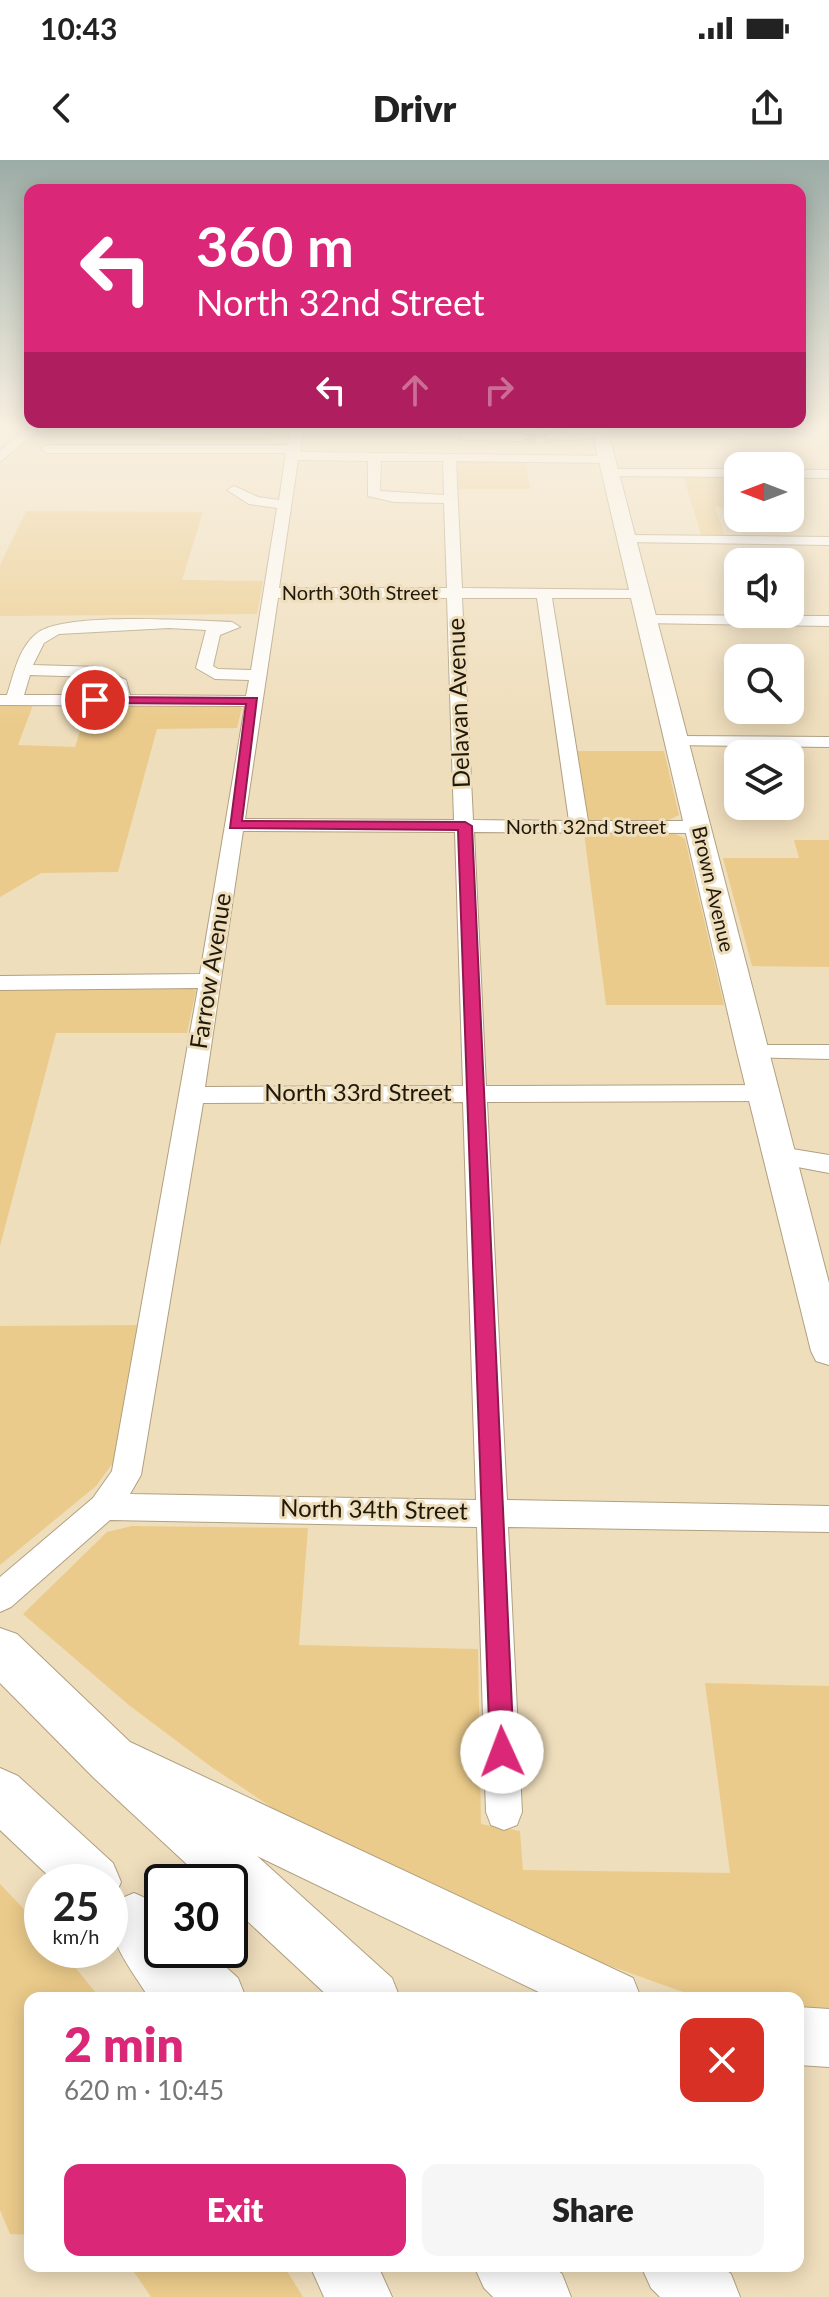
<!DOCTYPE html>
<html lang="en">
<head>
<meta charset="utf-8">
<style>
	:root { --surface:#fff; --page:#f6f6f6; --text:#222; --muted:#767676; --accent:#db2777 }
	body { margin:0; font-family:Lato,sans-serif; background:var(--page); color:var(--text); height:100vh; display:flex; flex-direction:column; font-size:30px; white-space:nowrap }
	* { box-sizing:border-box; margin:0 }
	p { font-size:26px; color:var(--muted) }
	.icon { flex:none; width:44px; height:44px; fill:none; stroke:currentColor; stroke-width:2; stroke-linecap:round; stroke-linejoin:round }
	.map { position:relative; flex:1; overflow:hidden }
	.panel { position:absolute; left:24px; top:1832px; width:780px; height:280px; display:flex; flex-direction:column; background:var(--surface); border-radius:16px; box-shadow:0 4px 20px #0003 }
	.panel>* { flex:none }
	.hud { position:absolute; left:24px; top:24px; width:782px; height:244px; border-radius:16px; box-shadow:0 4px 20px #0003; background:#db2777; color:#fff; overflow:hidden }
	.needle { width:52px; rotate:270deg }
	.controls { position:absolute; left:724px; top:292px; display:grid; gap:16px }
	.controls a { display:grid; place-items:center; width:80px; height:80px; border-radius:16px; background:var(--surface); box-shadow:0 4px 20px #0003; font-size:40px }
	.speed { position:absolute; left:24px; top:1704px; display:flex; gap:16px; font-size:40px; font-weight:700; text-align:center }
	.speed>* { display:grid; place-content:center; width:104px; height:104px; border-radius:50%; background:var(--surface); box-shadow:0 4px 20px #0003; line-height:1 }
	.speed small { font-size:20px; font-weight:400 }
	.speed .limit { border:4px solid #111; border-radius:12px; background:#fff; color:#111 }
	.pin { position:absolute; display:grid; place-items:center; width:68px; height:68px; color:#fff; margin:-34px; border:4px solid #fff; border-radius:50%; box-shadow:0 2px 8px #0007 }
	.me { position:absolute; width:88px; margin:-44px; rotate:358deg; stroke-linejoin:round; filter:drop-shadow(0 0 6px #0008) }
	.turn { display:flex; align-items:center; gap:28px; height:168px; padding:0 40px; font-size:36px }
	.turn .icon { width:104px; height:104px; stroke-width:2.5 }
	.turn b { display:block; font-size:56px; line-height:68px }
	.lanes { display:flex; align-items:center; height:76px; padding:0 40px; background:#0003; justify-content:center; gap:40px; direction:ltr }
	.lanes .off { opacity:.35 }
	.round { display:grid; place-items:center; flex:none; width:84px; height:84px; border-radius:16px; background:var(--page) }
	.overview { display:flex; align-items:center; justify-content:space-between; height:136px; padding:0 40px }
	h1 { font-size:48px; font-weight:800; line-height:60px; color:var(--accent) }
	.primary-button { display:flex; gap:16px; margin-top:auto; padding:16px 40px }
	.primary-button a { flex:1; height:92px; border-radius:16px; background:var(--accent); color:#fff; font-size:32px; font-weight:800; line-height:92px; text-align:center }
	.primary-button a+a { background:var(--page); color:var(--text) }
	.status { display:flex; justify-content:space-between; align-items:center; height:56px; padding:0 40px; background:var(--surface); direction:ltr }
	.status svg { height:22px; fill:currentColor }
	header { display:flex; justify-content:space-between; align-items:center; height:104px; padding:0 40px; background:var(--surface); font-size:36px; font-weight:800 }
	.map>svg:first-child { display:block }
	.green { fill:#ebcb8b }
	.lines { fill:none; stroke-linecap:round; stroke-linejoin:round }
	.minor-tunnel { stroke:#c5b799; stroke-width:14; stroke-dasharray:14 7; stroke-linecap:butt }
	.minor-casing { stroke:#b1a081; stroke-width:2 }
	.major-casing { stroke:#b1a081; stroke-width:2 }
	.highway-casing { stroke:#b1a081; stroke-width:2 }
	.minor { fill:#fff; fill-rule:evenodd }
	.major { fill:#fff; fill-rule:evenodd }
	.highway { fill:#fff; fill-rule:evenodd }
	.route { fill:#db2777; stroke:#8e194d; stroke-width:2 }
	.labels { text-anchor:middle; stroke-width:6; stroke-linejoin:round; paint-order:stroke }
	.far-street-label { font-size:20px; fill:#1f190c; stroke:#efdebc }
	.street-label { font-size:24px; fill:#1f190c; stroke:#efdebc }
</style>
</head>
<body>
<div class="status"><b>10:43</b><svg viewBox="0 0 49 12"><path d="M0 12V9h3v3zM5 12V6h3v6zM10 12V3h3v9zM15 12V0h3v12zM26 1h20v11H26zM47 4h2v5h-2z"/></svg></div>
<header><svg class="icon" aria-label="back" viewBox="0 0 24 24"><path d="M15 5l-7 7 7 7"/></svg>Drivr<svg class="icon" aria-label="share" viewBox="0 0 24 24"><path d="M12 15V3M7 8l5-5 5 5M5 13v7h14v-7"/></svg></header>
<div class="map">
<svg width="829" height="2137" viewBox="0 0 829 2137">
	<rect width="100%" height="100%" fill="#efdebc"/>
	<g class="green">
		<polygon points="166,267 283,267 282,275 263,282 161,282"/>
		<polygon points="458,302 526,302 530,329 458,329"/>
		<polygon points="683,316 738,316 738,347 715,347 725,377 702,377"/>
		<polygon points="26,351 203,352 182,420 263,421 257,454 0,456 0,405"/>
		<polygon points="89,543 237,545 242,548 237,568 157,569 118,712 41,713 0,737 0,544 33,545 18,585 75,587"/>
		<polygon points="573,591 664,591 679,655 667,661 584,661"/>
		<polygon points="584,673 674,673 685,679 724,845 606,845"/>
		<polygon points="794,680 829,680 829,807 752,806 723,698 799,698"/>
		<polygon points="188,826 196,831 187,873 56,873 0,1086 0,830"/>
		<polygon points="139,1165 113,1303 96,1326 0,1405 0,1166"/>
		<polygon points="132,1366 308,1368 299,1485 478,1489 481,1664 520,1671 523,1710 730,1713 705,1523 829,1526 829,1862 798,1860 798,1838 700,1838 574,1793 298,1665 210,1606 130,1546 23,1454 107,1372"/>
		<polygon points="0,1724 42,1768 42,1790 61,1790 100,1838 30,1838 30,2075 10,2074 0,2050"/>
		<polygon points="130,2106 284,2106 303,2137 151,2137"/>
	</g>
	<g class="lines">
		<polyline class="minor-tunnel" points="522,277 551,277"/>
		<defs>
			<g id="minor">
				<polygon points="28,267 42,267 0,302 0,291"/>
				<path d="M 291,267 L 303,267 L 300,292 L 612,296 L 612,302 L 607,303 L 456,301 L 462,428 L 647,430 L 647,436 L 642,438 L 552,438 L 588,661 L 698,661 L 708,667 L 698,673 L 474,672 L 486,926 L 764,925 L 772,927 L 776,933 L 772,939 L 764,941 L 487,942 L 507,1340 L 829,1346 L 829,1372 L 508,1367 L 522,1652 L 517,1665 L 504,1670 L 491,1665 L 486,1652 L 477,1367 L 110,1360 L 11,1447 L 0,1452 L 0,1417 L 93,1338 L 112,1311 L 198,828 L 0,830 L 0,816 L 200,814 L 245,546 L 0,545 L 0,535 L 7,535 C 14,514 18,489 36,474 C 62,451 194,461 232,462 L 240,467 L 220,475 L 213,506 L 218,509 L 251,510 L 277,348 L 249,344 L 227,330 L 234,326 L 258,337 L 279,340 L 286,293 L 47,293 L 41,289 L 47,285 L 288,285 ZM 298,300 L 368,301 L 368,336 L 394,342 L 444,343 L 447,428 L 279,428 ZM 381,301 L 443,301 L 444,335 L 380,331 ZM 278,438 L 447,438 L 454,660 L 245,659 ZM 462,438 L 537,438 L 569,661 L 473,660 ZM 169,468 L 206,470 L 196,508 L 215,519 L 249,520 L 246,536 L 130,535 L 126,520 L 99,507 L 33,505 L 44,483 L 59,474 ZM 30,515 L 95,517 L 112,526 L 113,535 L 24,535 ZM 243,671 L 455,672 L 463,926 L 205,927 ZM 463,942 L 476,1340 L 130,1334 L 141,1315 L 203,943 Z"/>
				<path d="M 567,267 L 601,269 L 607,273 C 599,279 555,284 545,277 L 551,273 L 568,273 Z"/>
				<polygon points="465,273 522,273 528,277 522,281 461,280 461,274"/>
				<polygon points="611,309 738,309 738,317 606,316 606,310"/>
				<rect x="790" y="310" width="39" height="8"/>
				<polygon points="628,375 829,377 829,385 623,382 623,376"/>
				<polygon points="648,455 829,456 829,466 642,463 640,460"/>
				<polygon points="678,576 829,577 829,587 672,585 669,581 672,577"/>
				<polygon points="752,885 829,885 829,899 744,897 740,892 744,887"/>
				<polygon points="780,987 829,995 829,1013 771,1002 768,996 771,990"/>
			</g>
			<polygon id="major" points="591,267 607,267 829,1123 829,1205 816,1201 811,1191 737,892"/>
			<g id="highway">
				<polygon points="0,1468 17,1474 130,1582 633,1818 641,1838 551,1838 257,1696 392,1818 400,1838 330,1838 230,1745 230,1722 206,1722 94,1618 0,1523"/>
				<polygon points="0,1608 18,1616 113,1703 121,1722 113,1741 110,1742 110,1722 55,1722 0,1670"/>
				<path d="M 134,1733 C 167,1746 162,1758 162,1790 L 207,1790 L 238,1818 L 246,1838 L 149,1838 C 132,1809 100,1775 115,1741 Z"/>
				<polygon points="798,1847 829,1849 829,1907 798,1905"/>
				<polygon points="310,2106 378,2106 392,2137 324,2137"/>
				<polygon points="474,2106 553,2106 562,2114 571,2137 493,2137 484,2128"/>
				<polygon points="641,2106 721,2106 731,2114 740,2137 660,2137 651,2128"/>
			</g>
		</defs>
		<use href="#minor" class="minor-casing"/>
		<use href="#major" class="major-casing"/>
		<use href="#highway" class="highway-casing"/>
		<use href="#minor" class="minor"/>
		<use href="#major" class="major"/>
		<use href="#highway" class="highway"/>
	</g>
	<linearGradient id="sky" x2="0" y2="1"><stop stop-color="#9caca6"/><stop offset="0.47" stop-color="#f8f0e1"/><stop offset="1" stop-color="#f8f0e1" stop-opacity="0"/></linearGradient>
	<rect width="829" height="566" fill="url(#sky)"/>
	<polygon class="route" points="95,537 257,538 242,661 465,662 472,666 514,1592 511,1601 502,1604 494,1601 490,1592 458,670 230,668 246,544 91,543 89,540"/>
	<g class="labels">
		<g class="far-street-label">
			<text x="360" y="440">North 30th Street</text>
			<text x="586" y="674">North 32nd Street</text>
			<text transform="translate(713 729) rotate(77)" y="7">Brown Avenue</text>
		</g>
		<g class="street-label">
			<text transform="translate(459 543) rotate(-92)" y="8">Delavan Avenue</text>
			<text transform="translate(211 811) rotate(-81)" y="8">Farrow Avenue</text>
			<text x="358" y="941">North 33rd Street</text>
			<text transform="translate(374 1350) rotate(1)" y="8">North 34th Street</text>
		</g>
	</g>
</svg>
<div class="controls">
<a><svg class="needle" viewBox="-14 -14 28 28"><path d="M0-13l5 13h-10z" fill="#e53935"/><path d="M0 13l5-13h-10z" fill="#767676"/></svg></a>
<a><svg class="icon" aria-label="sound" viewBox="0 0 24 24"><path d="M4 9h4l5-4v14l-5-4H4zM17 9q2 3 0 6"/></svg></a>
<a><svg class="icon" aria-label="search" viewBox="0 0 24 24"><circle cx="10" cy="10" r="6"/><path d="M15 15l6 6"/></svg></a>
<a><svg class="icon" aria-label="layers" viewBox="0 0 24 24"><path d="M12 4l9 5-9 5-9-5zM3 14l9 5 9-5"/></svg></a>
</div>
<div class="speed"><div>25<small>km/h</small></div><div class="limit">30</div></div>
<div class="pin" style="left:95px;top:540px;background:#d93025"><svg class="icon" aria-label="arrive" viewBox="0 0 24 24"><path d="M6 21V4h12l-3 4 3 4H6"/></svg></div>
<svg class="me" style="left:502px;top:1592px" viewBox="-20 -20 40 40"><circle r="19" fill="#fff"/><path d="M0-13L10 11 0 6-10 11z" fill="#db2777"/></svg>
<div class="hud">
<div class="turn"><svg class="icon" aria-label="left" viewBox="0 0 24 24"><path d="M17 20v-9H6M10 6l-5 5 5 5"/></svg><div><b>360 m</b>North 32nd Street</div></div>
<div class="lanes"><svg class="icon" aria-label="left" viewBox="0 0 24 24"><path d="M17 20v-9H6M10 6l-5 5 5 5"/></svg><svg class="icon off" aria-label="ahead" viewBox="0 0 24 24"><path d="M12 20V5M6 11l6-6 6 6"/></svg><svg class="icon off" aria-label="right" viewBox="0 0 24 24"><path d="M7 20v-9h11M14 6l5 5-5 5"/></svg></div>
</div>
<section class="panel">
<div class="overview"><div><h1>2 min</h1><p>620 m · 10:45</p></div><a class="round" style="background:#d93025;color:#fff"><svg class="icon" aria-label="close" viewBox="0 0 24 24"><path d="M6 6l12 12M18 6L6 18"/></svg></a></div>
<div class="primary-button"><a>Exit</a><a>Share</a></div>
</section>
</div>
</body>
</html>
